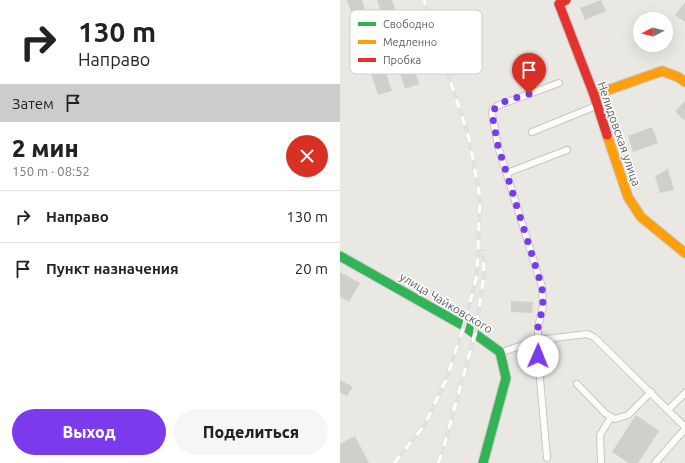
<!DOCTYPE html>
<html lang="ru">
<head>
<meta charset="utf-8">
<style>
	:root { --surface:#fff; --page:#f6f6f6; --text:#222; --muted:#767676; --line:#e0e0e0; --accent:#7c3aed }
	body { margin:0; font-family:Ubuntu,sans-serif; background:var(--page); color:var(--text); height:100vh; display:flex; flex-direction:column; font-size:15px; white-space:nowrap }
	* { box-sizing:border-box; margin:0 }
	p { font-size:13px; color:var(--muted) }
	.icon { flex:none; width:22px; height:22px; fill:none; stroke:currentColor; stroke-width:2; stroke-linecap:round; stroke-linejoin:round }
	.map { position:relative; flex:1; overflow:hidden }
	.side { display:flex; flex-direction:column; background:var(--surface); width:340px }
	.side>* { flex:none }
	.guide { background:#fff; color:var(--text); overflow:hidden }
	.needle { width:26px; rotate:263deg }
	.buttons { position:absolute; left:293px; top:12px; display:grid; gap:8px }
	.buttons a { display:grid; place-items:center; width:40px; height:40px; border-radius:50%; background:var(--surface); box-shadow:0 4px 16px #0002; font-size:20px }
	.pin { position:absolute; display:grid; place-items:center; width:34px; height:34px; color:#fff; margin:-41px -17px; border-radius:50% 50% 50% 0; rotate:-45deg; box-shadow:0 0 4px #0007 }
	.pin .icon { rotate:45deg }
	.me { position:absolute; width:44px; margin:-22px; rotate:1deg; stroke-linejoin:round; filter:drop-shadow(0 0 3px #0008) }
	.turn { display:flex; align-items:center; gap:14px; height:84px; padding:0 12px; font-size:18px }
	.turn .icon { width:52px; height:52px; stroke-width:2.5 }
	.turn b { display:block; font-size:28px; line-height:34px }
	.then { display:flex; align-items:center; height:38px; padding:0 12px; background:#0003; gap:8px; font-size:15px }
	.round { display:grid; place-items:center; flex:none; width:42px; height:42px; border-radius:21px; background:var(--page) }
	.headline { display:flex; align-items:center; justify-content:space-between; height:68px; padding:0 12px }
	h1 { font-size:24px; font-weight:800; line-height:30px }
	.action { display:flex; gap:8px; margin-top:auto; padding:8px 12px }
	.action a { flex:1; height:46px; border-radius:24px; background:var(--accent); color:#fff; font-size:16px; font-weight:800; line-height:46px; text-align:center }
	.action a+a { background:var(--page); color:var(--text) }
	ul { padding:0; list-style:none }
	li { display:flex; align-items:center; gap:12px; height:52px; padding:0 12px; border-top:1px solid var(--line) }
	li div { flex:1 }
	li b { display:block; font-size:15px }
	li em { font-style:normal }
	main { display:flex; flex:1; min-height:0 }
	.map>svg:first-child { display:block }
	.building { fill:#d0cfcc }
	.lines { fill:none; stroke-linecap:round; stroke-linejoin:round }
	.lane-casing { stroke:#c6c6c5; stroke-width:8 }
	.fast-casing { stroke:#c5c5c5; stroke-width:11 }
	.slow-casing { stroke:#c5c5c5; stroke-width:11 }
	.jam-casing { stroke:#c5c5c5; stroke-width:11 }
	.lane { stroke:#fcfcfb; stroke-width:6 }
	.fast { stroke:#30b455; stroke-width:9 }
	.slow { stroke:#ff9f0a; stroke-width:9 }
	.jam { stroke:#e5322d; stroke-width:9 }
	.rail-casing { stroke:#e1e1e0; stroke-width:4.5 }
	.rail { stroke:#fff; stroke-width:3; stroke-dasharray:9; stroke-linecap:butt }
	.route { stroke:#7c3aed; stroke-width:7; stroke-dasharray:0 12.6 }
	.labels { text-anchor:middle; stroke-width:3; stroke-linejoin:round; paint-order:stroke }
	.street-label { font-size:12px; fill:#5a5d60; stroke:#fff }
	.key { fill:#fff; stroke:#cececf; stroke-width:1 }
	.key-label { font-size:11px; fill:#5a5d60 }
</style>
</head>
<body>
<main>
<section class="side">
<div class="guide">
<div class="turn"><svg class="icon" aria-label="right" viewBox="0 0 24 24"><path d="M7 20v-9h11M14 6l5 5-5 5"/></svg><div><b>130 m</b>Направо</div></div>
<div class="then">Затем<svg class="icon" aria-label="arrive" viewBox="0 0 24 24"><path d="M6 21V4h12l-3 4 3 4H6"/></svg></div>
</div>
<div class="headline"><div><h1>2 мин</h1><p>150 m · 08:52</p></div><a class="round" style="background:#d93025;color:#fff"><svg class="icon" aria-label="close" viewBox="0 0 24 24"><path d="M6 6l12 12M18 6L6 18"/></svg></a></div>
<ul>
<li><svg class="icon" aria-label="right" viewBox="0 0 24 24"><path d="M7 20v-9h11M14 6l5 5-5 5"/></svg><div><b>Направо</b></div><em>130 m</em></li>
<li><svg class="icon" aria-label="arrive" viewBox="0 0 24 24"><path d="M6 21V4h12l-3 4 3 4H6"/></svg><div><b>Пункт назначения</b></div><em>20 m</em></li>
</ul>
<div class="action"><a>Выход</a><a>Поделиться</a></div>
</section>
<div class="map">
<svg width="345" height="463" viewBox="0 0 345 463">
	<rect width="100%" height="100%" fill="#e9e8e3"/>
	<g class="building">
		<polygon points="7,0 22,0 52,91 38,95"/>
		<polygon points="37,0 52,0 79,84 65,89"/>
		<polygon points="261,0 266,11 245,20 240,8"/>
		<polygon points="345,2 345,22 335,15"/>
		<polygon points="345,101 345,119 343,120 335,111"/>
		<polygon points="312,127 318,143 293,152 288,136"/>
		<polygon points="328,169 334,190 320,193 315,176"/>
		<polygon points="0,272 20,283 9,302 0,297"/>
		<polygon points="171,301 193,302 192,313 171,312"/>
		<polygon points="0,380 13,387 7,396 0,392"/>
		<polygon points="296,415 319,431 298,463 289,463 272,452"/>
		<polygon points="15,436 29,463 0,463 0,444"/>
	</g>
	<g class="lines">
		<defs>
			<g id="lane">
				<polyline points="192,132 256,106"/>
				<polyline points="167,173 227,150"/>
				<polyline points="162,352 198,340 247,334 254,337 345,427"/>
				<polyline points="237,384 266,414 275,419 288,415 311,392"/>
				<polyline points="328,410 345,393"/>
				<polyline points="207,458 198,356 198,327 203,306 202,287 158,146 152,114 153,109 159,105 219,83"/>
				<polyline points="261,461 260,435 271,417"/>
				<polyline points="315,463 345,429"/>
			</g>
			<polyline id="fast" points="0,256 124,326 160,352 166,378 143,463"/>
			<g id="slow">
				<polyline points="254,95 322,71 338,77 345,82"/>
				<polyline points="267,135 288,197 301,217 345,253"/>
			</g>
			<polyline id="jam" points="226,0 219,4 254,95 267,135"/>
		</defs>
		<use href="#lane" class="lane-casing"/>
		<use href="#fast" class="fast-casing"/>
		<use href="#slow" class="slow-casing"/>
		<use href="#jam" class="jam-casing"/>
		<use href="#lane" class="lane"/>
		<use href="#fast" class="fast"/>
		<use href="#slow" class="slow"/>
		<use href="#jam" class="jam"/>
		<defs>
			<g id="rail">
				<polyline points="54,463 84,426 106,380 124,326 137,275 140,198 129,138 84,0"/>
				<polyline points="98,463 102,453 135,334 144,275 143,252"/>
			</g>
		</defs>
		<use href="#rail" class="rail-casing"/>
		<use href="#rail" class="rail"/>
	</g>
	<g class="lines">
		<path class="route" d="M 189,94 C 177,98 155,101 152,114 L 158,146 L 202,287 L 203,306 L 198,327 L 198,356"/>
	</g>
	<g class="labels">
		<g class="street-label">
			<text transform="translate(279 134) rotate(71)" y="4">Нелидовская улица</text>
			<text transform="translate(106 303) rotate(31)" y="4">улица Чайковского</text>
		</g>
	</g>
	<rect x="10" y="10" width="132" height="64" rx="6" class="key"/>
	<rect x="18" y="22" width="18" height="4" fill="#30b455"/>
	<rect x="18" y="40" width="18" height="4" fill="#ff9f0a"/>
	<rect x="18" y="58" width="18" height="4" fill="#e5322d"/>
	<g class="key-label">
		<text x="43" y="28">Свободно</text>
		<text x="43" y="46">Медленно</text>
		<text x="43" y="64">Пробка</text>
	</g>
</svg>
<div class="buttons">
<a><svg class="needle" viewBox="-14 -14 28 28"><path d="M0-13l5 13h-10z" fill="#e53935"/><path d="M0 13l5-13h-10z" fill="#767676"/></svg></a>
</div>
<div class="pin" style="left:189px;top:94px;background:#d93025"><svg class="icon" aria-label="arrive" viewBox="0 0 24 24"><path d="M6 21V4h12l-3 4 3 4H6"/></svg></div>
<svg class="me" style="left:198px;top:356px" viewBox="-20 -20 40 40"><circle r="19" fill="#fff"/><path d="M0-13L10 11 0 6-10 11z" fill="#7c3aed"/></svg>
</div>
</main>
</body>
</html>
